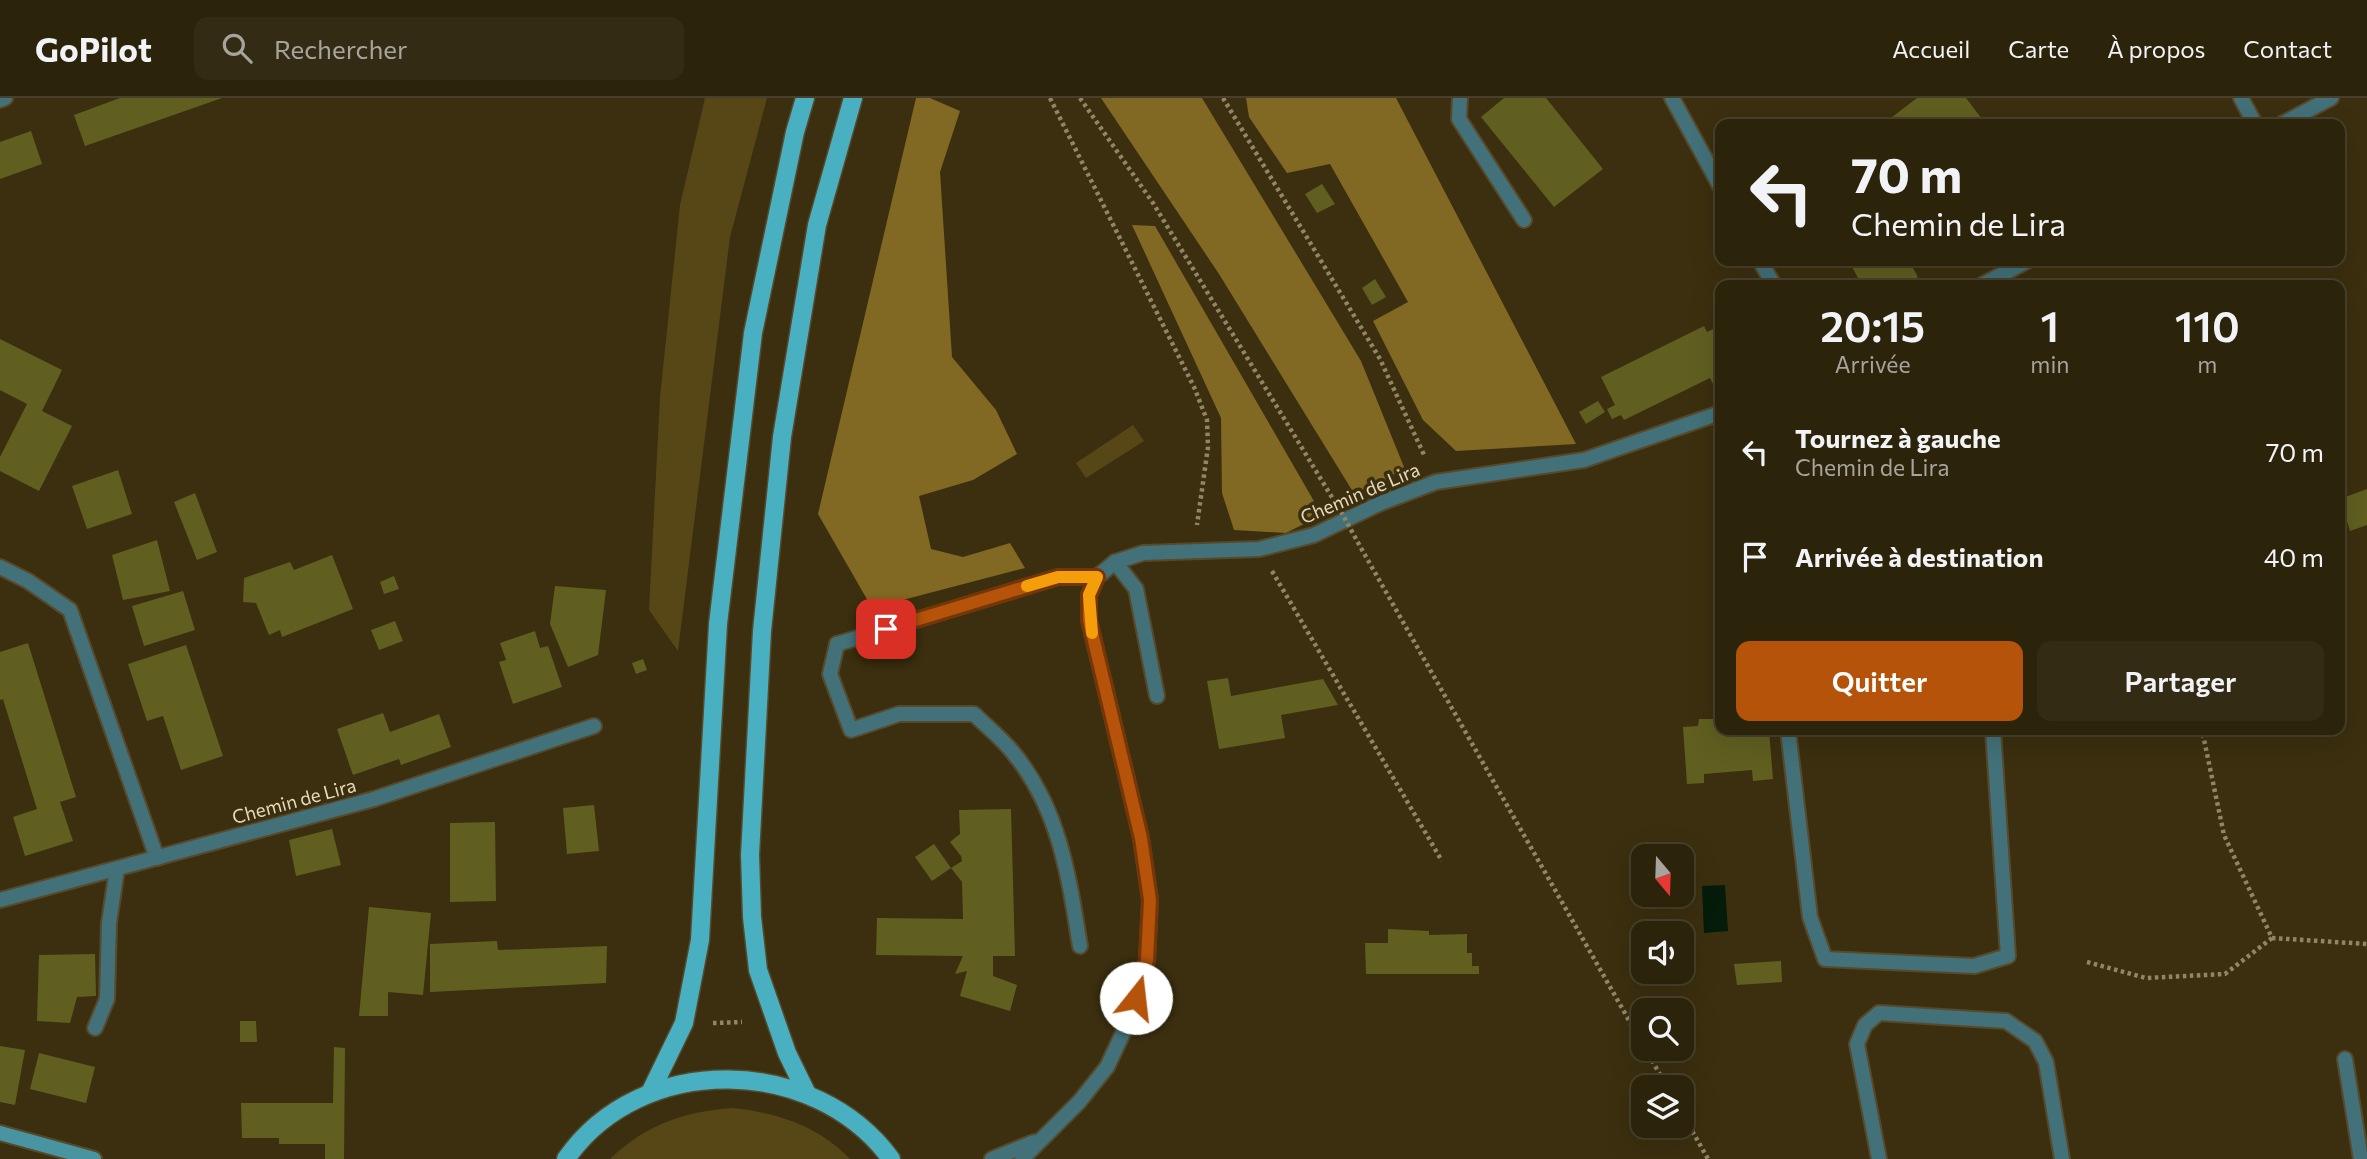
<!DOCTYPE html>
<html lang="fr">
<head>
<meta charset="utf-8">
<style>
	:root { --surface:#2c230b; --page:#342b14; --text:#f1f3f6; --muted:#a6a49d; --line:#48402c; --accent:#b45309 }
	body { margin:0; font-family:Commissioner,sans-serif; background:var(--page); color:var(--text); height:100vh; display:flex; flex-direction:column; font-size:26px; white-space:nowrap }
	* { box-sizing:border-box; margin:0 }
	p { font-size:23px; color:var(--muted) }
	.icon { flex:none; width:38px; height:38px; fill:none; stroke:currentColor; stroke-width:2; stroke-linecap:round; stroke-linejoin:round }
	.map { position:relative; flex:1; overflow:hidden }
	.panel { position:absolute; left:1715px; top:182px; width:630px; height:455px; display:flex; flex-direction:column; background:var(--surface); border-radius:14px; box-shadow:0 7px 28px #0002,0 0 0 2px var(--line) }
	.panel>* { flex:none }
	.guide { position:absolute; left:1715px; top:21px; width:630px; height:147px; border-radius:14px; box-shadow:0 7px 28px #0002,0 0 0 2px var(--line); background:#2c230b; color:var(--text); overflow:hidden }
	.needle { width:46px; rotate:161deg }
	.buttons { position:absolute; left:1631px; top:746px; display:grid; gap:14px }
	.buttons a { display:grid; place-items:center; width:63px; height:63px; border-radius:14px; background:var(--surface); box-shadow:0 7px 28px #0002,0 0 0 2px var(--line); font-size:35px }
	.pin { position:absolute; display:grid; place-items:center; width:60px; height:60px; color:#fff; margin:-30px; border-radius:14px; box-shadow:0 4px 10px #0006 }
	.me { position:absolute; width:77px; margin:-38px; rotate:16deg; stroke-linejoin:round; filter:drop-shadow(0 0 5px #0008) }
	.turn { display:flex; align-items:center; gap:24px; height:147px; padding:0 21px; font-size:32px }
	.turn .icon { width:91px; height:91px; stroke-width:2.5 }
	.turn b { display:block; font-size:49px; line-height:60px }
	.eta { display:flex; justify-content:space-evenly; align-items:center; height:119px; text-align:center }
	.eta b { font-size:42px; font-weight:600; line-height:49px }
	.button { display:flex; gap:14px; margin-top:auto; padding:14px 21px }
	.button a { flex:1; height:80px; border-radius:14px; background:var(--accent); color:#fff; font-size:28px; font-weight:600; line-height:80px; text-align:center }
	.button a+a { background:var(--page); color:var(--text) }
	ul { padding:0; list-style:none }
	li { display:flex; align-items:center; gap:21px; height:105px; padding:0 21px }
	li div { flex:1 }
	li b { display:block; font-size:26px }
	li em { font-style:normal }
	header { display:flex; align-items:center; gap:42px; box-sizing:border-box; height:98px; padding:0 35px; background:var(--surface); border-bottom:2px solid var(--line) }
	header strong { font-size:33px }
	nav { display:flex; gap:38px; margin-inline-start:auto; font-size:24px }
	.search { width:490px; height:63px; background:var(--page); display:flex; align-items:center; gap:18px; box-sizing:border-box; padding:0 24px; border-radius:14px; color:var(--muted); font-size:26px }
	.map>svg:first-child { display:block }
	.green { fill:#574616 }
	.forest { fill:#816823 }
	.water { fill:#051c0a }
	.building { fill:#605f20 }
	.lines { fill:none; stroke-linecap:round; stroke-linejoin:round }
	.service-casing { stroke:#564a2b; stroke-width:18 }
	.minor-casing { stroke:#564a2b; stroke-width:18 }
	.secondary-casing { stroke:#564a2b; stroke-width:18 }
	.primary-casing { stroke:#564a2b; stroke-width:21 }
	.path { stroke:#918566; stroke-width:4.5; stroke-dasharray:3.5 3.5; stroke-linecap:butt }
	.service { stroke:#437179; stroke-width:14 }
	.minor { stroke:#437179; stroke-width:14 }
	.secondary { stroke:#4895a1; stroke-width:14 }
	.primary { stroke:#48b0c0; stroke-width:18 }
	.path-bridge { stroke:#918566; stroke-width:4.5; stroke-dasharray:3.5 3.5; stroke-linecap:butt }
	.route-casing { stroke:#753606; stroke-width:18 }
	.route { stroke:#b45309; stroke-width:12 }
	.slow { stroke:#f59e0b; stroke-width:12 }
	.labels { text-anchor:middle; stroke-width:7; stroke-linejoin:round; paint-order:stroke }
	.street-label { font-size:19px; fill:#e6dabb; stroke:#3b2f0f }
</style>
</head>
<body>
<header>
<strong>GoPilot</strong>
<div class="search"><svg class="icon" aria-label="search" viewBox="0 0 24 24"><circle cx="10" cy="10" r="6"/><path d="M15 15l6 6"/></svg>Rechercher</div>
<nav><a>Accueil</a><a>Carte</a><a>À propos</a><a>Contact</a></nav>
</header>
<div class="map">
<svg width="2367" height="1061" viewBox="0 0 2367 1061">
	<rect width="100%" height="100%" fill="#3b2f0f"/>
	<g class="green">
		<polygon points="705,0 767,0 730,139 678,553 649,512 660,299 680,107"/>
		<polygon points="1133,327 1144,343 1086,380 1076,365"/>
		<path d="M 733,1010 C 778,1015 818,1028 850,1061 L 610,1061 C 645,1027 685,1013 733,1010 Z"/>
	</g>
	<g class="forest">
		<polygon points="916,0 930,0 960,13 940,74 952,259 996,312 1017,356 973,382 919,398 931,451 963,459 1010,445 1025,470 872,510 818,416"/>
		<polygon points="1101,0 1202,0 1361,263 1404,369 1358,402 1219,176"/>
		<polygon points="1246,0 1396,0 1576,346 1456,353 1423,322 1373,223 1408,204 1330,66 1287,75 1249,19"/>
		<polygon points="1132,127 1155,128 1322,417 1286,435 1234,432 1222,395 1221,320"/>
	</g>
	<polygon class="water" points="1725,787 1728,833 1704,835 1702,788"/>
	<g class="building">
		<polygon points="120,0 222,0 85,48 74,17"/>
		<polygon points="1504,0 1546,0 1603,71 1554,109 1481,19"/>
		<polygon points="1917,0 1966,0 1985,25 1883,26"/>
		<polygon points="31,33 42,66 0,81 0,44"/>
		<polygon points="1322,86 1335,106 1317,115 1305,96"/>
		<polygon points="1863,163 1909,163 1918,179 1903,187 1862,187 1852,169"/>
		<polygon points="1375,181 1386,199 1372,207 1362,190"/>
		<polygon points="1704,228 1707,234 1720,228 1720,282 1713,286 1710,280 1624,322 1621,317 1612,321 1607,311 1615,307 1601,279"/>
		<polygon points="0,241 62,272 42,313 72,328 39,393 0,373 0,359 27,306 0,292"/>
		<polygon points="1598,303 1605,314 1586,326 1579,314"/>
		<polygon points="118,372 132,416 87,431 72,388"/>
		<polygon points="2367,391 2367,427 2350,433 2340,401"/>
		<polygon points="195,395 217,454 197,462 174,404"/>
		<polygon points="157,442 170,493 123,502 112,457"/>
		<polygon points="332,457 353,511 282,539 280,532 269,537 256,505 243,504 244,480 290,464 294,472"/>
		<polygon points="394,478 399,491 384,496 380,484"/>
		<polygon points="555,488 606,492 598,557 568,569 550,526"/>
		<polygon points="183,493 195,532 144,548 132,508"/>
		<polygon points="395,523 403,543 379,552 371,532"/>
		<polygon points="535,533 540,550 548,548 562,589 513,606 499,564 506,562 500,545"/>
		<polygon points="28,545 76,699 60,704 73,743 25,758 13,719 37,711 3,601 0,602 0,554"/>
		<polygon points="186,547 223,658 181,672 163,618 147,623 128,566"/>
		<polygon points="643,561 647,572 636,576 632,565"/>
		<polygon points="1228,580 1231,598 1323,581 1338,607 1281,617 1285,640 1219,651 1207,583"/>
		<polygon points="383,615 390,634 439,616 451,649 401,667 399,661 353,677 337,631"/>
		<polygon points="1699,621 1720,621 1720,632 1769,632 1773,681 1753,683 1752,672 1704,676 1704,685 1687,686 1683,629 1698,628"/>
		<polygon points="594,707 599,753 567,756 563,710"/>
		<polygon points="1011,711 1015,858 993,858 993,878 1017,887 1010,913 960,898 967,873 955,876 963,858 876,857 877,820 963,821 962,784 951,770 962,763 961,758 950,744 960,736 959,712"/>
		<polygon points="495,724 496,803 450,804 450,725"/>
		<polygon points="332,731 341,767 296,778 289,742"/>
		<polygon points="934,746 951,770 932,783 915,759"/>
		<polygon points="369,809 431,815 423,897 388,894 388,918 359,918"/>
		<polygon points="1388,831 1429,833 1429,837 1467,836 1467,855 1472,855 1472,868 1479,868 1479,876 1366,876 1365,845 1388,845"/>
		<polygon points="497,843 498,852 607,848 606,885 430,894 430,846"/>
		<polygon points="95,856 96,898 77,899 70,925 37,923 39,857"/>
		<polygon points="1781,863 1782,884 1737,887 1734,866"/>
		<polygon points="240,923 256,923 257,944 240,944"/>
		<polygon points="0,948 25,952 15,1007 0,1004"/>
		<polygon points="334,949 345,950 344,1061 325,1061 325,1046 279,1046 279,1040 242,1040 241,1005 333,1005"/>
		<polygon points="39,955 95,969 86,1005 30,991"/>
	</g>
	<g class="lines">
		<defs>
			<g id="service">
				<polyline points="1460,0 1459,21 1524,122"/>
				<polyline points="1672,0 1720,88"/>
				<polyline points="2241,0 2255,26"/>
				<polyline points="1760,163 1774,187"/>
				<polyline points="1115,464 1136,491 1157,598"/>
				<polyline points="0,469 28,483 70,512 157,760"/>
				<path d="M 837,546 L 830,576 L 851,632 L 899,616 L 974,616 C 987,629 1004,642 1015,657 C 1060,713 1069,780 1080,848"/>
				<polyline points="1788,632 1810,819 1825,861 1974,868 2008,858 1993,632"/>
				<polyline points="95,930 107,901 109,825 117,771"/>
				<polyline points="2345,961 2361,1061"/>
				<polyline points="1879,1061 1857,946 1865,927 1879,915 2006,923 2035,943 2046,964 2062,1061"/>
			</g>
			<g id="minor">
				<polyline points="0,2 5,0"/>
				<polyline points="2282,26 2331,0"/>
				<polyline points="1982,187 2027,163"/>
				<polyline points="837,546 1058,479 1097,479"/>
				<polyline points="0,802 374,701 594,628"/>
				<polyline points="992,1061 1034,1044"/>
				<polyline points="1022,1061 1079,1004 1107,969 1131,918 1147,862 1150,802 1141,740 1089,522 1089,497 1097,479 1115,464 1143,455 1259,451 1314,437 1381,405 1436,384 1584,362 1720,315"/>
			</g>
			<polyline id="secondary" points="0,1035 94,1061"/>
			<g id="primary">
				<polyline points="650,995 684,925 700,842 718,526 753,235 795,34 805,0"/>
				<polyline points="807,996 787,955 758,872 752,819 750,757 762,533 782,339 817,127 853,0"/>
				<path d="M 566,1061 C 641,953 815,957 891,1061"/>
			</g>
		</defs>
		<use href="#service" class="service-casing"/>
		<use href="#minor" class="minor-casing"/>
		<use href="#secondary" class="secondary-casing"/>
		<use href="#primary" class="primary-casing"/>
		<g class="path">
			<polyline points="1050,0 1194,289 1207,322 1208,349 1197,427"/>
			<polyline points="1080,0 1153,105 1333,401"/>
			<polyline points="1223,0 1380,261 1425,359"/>
			<polyline points="1361,450 1643,947"/>
			<polyline points="1272,473 1442,763"/>
			<polyline points="2272,840 2367,846"/>
			<polyline points="2087,864 2146,880 2225,876 2272,840 2224,737 2202,632"/>
			<polyline points="713,925 742,924"/>
			<polyline points="1645,950 1667,989"/>
			<polyline points="1682,1015 1708,1061"/>
		</g>
		<use href="#service" class="service"/>
		<use href="#minor" class="minor"/>
		<use href="#secondary" class="secondary"/>
		<use href="#primary" class="primary"/>
		<polyline class="path-bridge" points="1334,401 1361,450"/>
	</g>
	<g class="lines">
		<defs>
			<polyline id="route" points="886,531 1058,479 1097,479 1089,497 1089,522 1141,740 1150,802 1147,862 1136,900"/>
		</defs>
		<use href="#route" class="route-casing"/>
		<use href="#route" class="route"/>
		<polyline class="slow" points="1027,488 1058,479 1097,479 1089,497 1092,535"/>
	</g>
	<g class="labels">
		<g class="street-label">
			<text transform="translate(1360 395) rotate(-23)" y="7">Chemin de Lira</text>
			<text transform="translate(294 703) rotate(-15)" y="7">Chemin de Lira</text>
		</g>
	</g>
</svg>
<div class="buttons">
<a><svg class="needle" viewBox="-14 -14 28 28"><path d="M0-13l5 13h-10z" fill="#e53935"/><path d="M0 13l5-13h-10z" fill="#a6a49d"/></svg></a>
<a><svg class="icon" aria-label="sound" viewBox="0 0 24 24"><path d="M4 9h4l5-4v14l-5-4H4zM17 9q2 3 0 6"/></svg></a>
<a><svg class="icon" aria-label="search" viewBox="0 0 24 24"><circle cx="10" cy="10" r="6"/><path d="M15 15l6 6"/></svg></a>
<a><svg class="icon" aria-label="layers" viewBox="0 0 24 24"><path d="M12 4l9 5-9 5-9-5zM3 14l9 5 9-5"/></svg></a>
</div>
<div class="pin" style="left:886px;top:531px;background:#d93025"><svg class="icon" aria-label="arrive" viewBox="0 0 24 24"><path d="M6 21V4h12l-3 4 3 4H6"/></svg></div>
<svg class="me" style="left:1136px;top:900px" viewBox="-20 -20 40 40"><circle r="19" fill="#fff"/><path d="M0-13L10 11 0 6-10 11z" fill="#b45309"/></svg>
<div class="guide">
<div class="turn"><svg class="icon" aria-label="left" viewBox="0 0 24 24"><path d="M17 20v-9H6M10 6l-5 5 5 5"/></svg><div><b>70 m</b>Chemin de Lira</div></div>
</div>
<section class="panel">
<div class="eta">
<div><b>20:15</b><p>Arrivée</p></div>
<div><b>1</b><p>min</p></div>
<div><b>110</b><p>m</p></div>
</div>
<ul>
<li><svg class="icon" aria-label="left" viewBox="0 0 24 24"><path d="M17 20v-9H6M10 6l-5 5 5 5"/></svg><div><b>Tournez à gauche</b><p>Chemin de Lira</p></div><em>70 m</em></li>
<li><svg class="icon" aria-label="arrive" viewBox="0 0 24 24"><path d="M6 21V4h12l-3 4 3 4H6"/></svg><div><b>Arrivée à destination</b></div><em>40 m</em></li>
</ul>
<div class="button"><a>Quitter</a><a>Partager</a></div>
</section>
</div>
</body>
</html>
